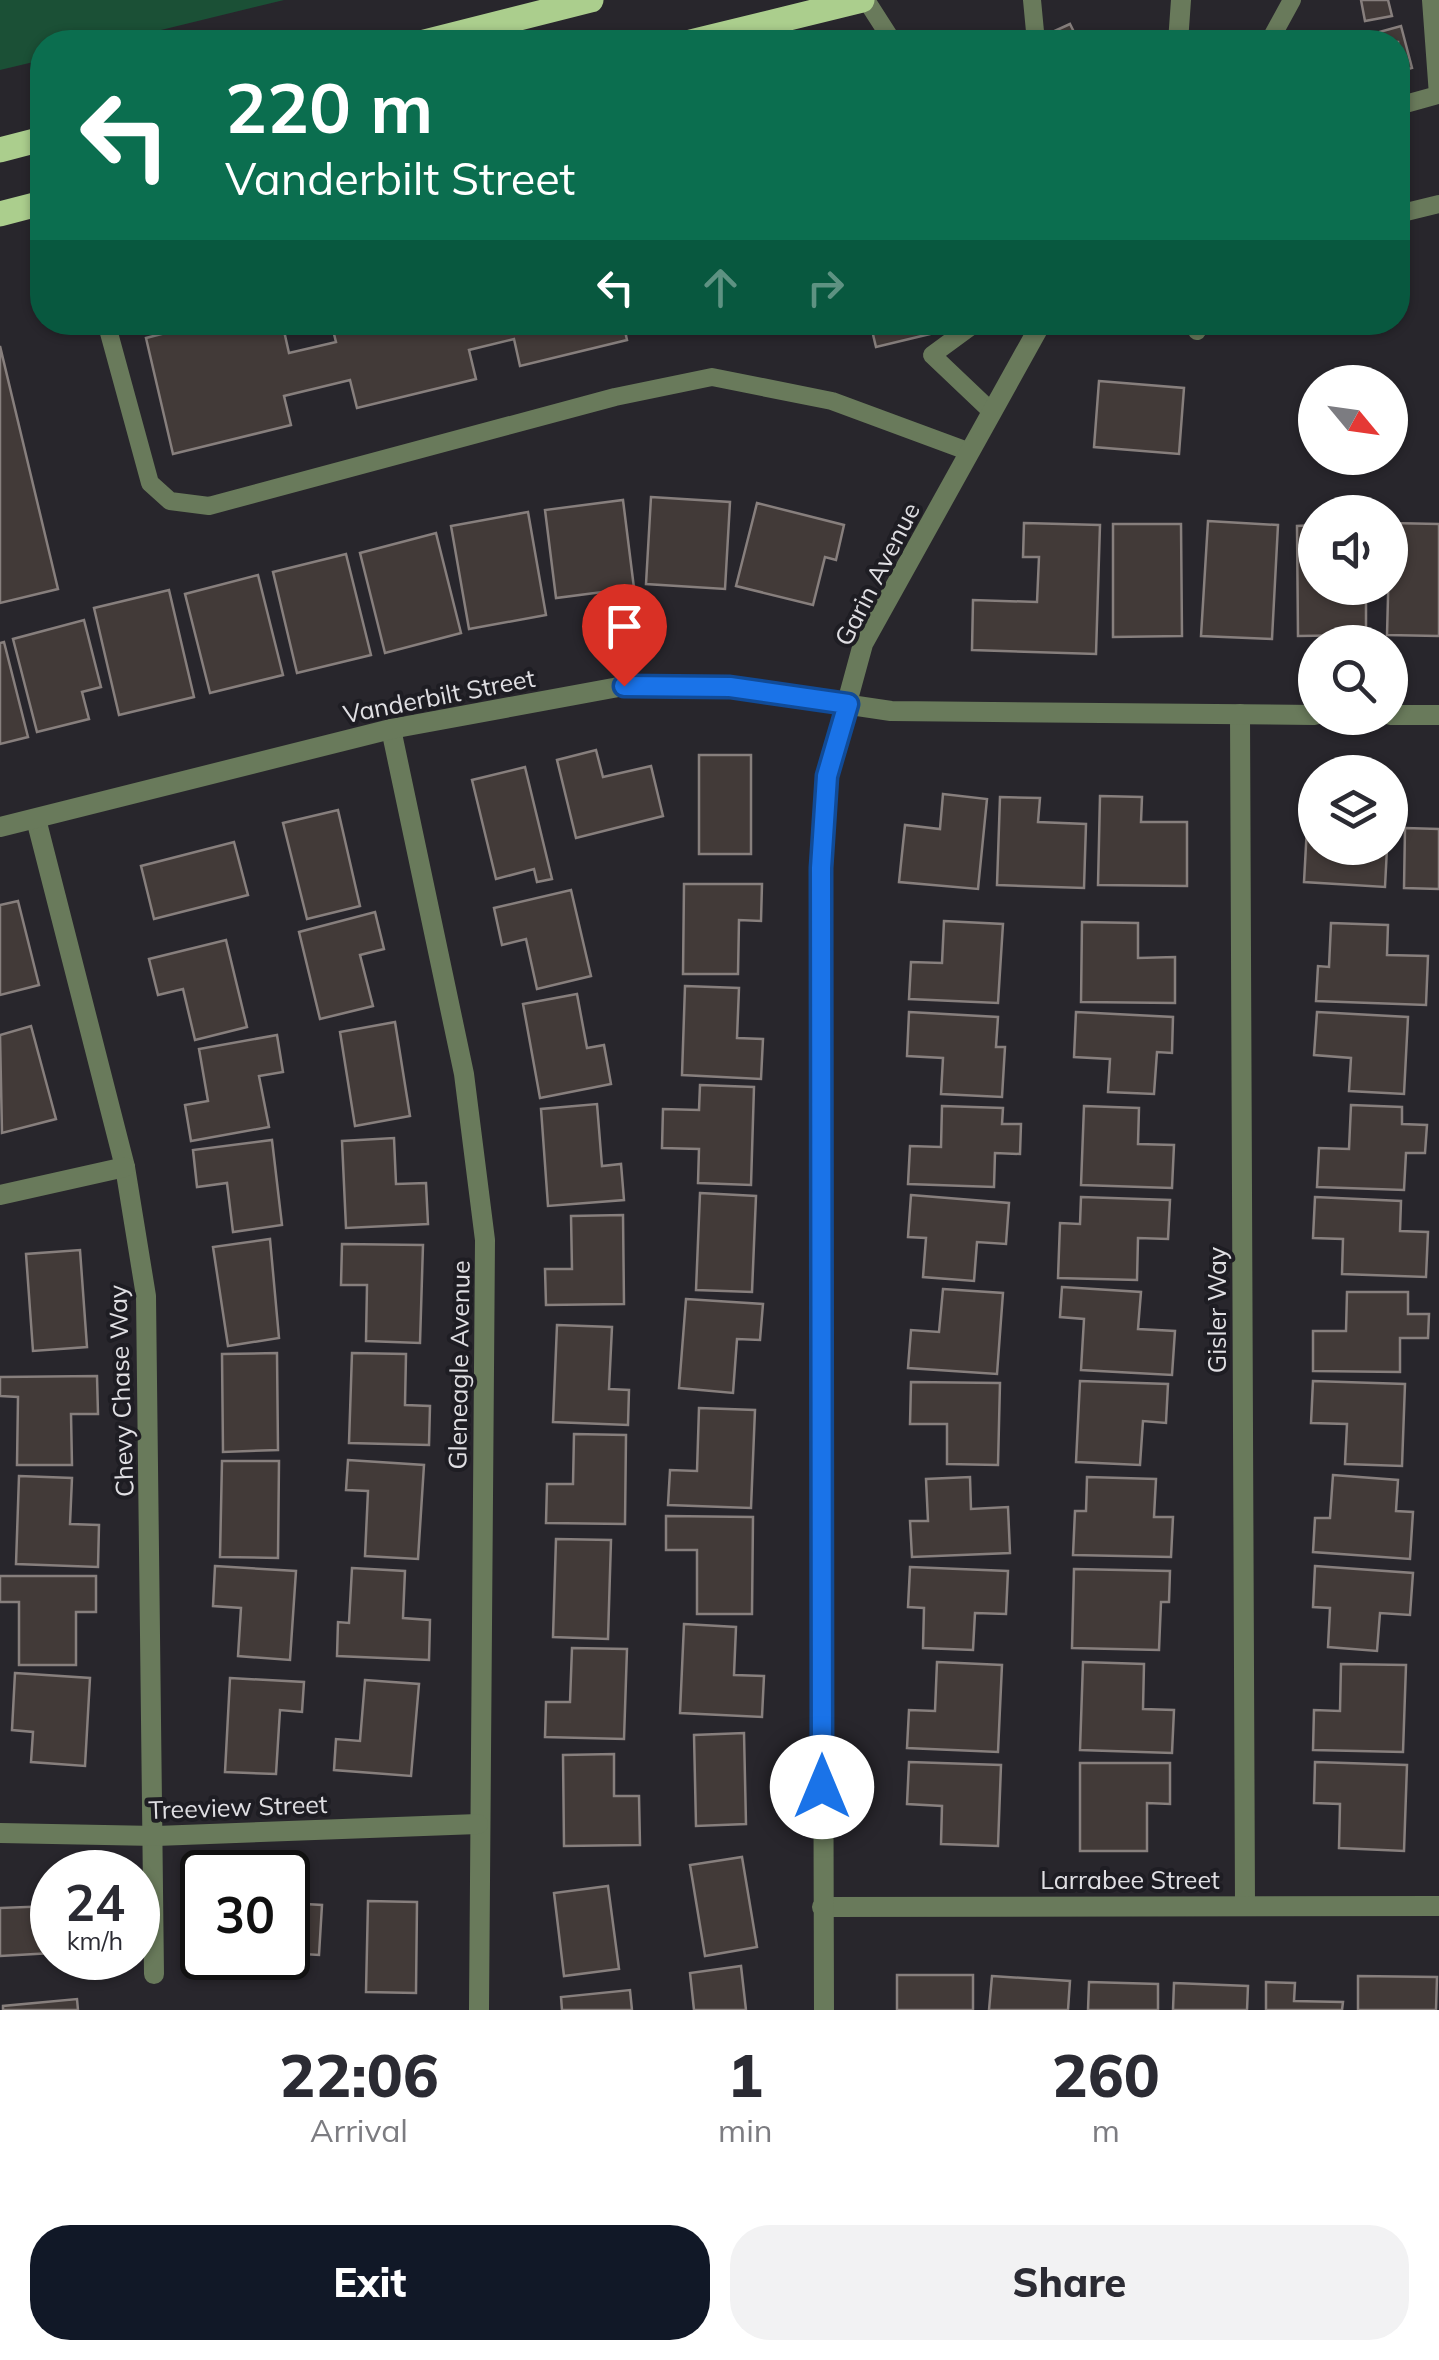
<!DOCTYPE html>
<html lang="en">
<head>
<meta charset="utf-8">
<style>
	:root { --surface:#fff; --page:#f2f2f3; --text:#2b2b33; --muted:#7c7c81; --accent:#111827 }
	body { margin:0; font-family:Mulish,sans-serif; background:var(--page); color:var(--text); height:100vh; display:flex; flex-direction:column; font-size:38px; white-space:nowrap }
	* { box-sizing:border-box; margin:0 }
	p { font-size:32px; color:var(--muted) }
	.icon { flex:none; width:55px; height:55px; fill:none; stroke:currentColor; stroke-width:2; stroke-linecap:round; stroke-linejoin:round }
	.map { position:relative; height:2010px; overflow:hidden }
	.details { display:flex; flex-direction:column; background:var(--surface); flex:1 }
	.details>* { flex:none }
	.banner { position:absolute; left:30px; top:30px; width:1380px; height:305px; border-radius:40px; box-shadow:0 2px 8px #0004; background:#0b6e4f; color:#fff; overflow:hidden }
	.needle { width:65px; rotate:119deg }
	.tools { position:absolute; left:1298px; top:365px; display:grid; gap:20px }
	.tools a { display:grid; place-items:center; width:110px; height:110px; border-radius:50%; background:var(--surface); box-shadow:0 2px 8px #0004; font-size:50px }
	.speed { position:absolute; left:30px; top:1850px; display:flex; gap:20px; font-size:50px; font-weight:700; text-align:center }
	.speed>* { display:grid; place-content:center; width:130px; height:130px; border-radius:50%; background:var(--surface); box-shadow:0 2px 8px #0004; line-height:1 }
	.speed small { font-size:25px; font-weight:400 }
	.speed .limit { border:5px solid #111; border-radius:15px; background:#fff; color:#111 }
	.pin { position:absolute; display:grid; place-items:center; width:85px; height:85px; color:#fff; margin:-102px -42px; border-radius:50% 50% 50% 0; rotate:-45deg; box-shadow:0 0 10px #0007 }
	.pin .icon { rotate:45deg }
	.me { position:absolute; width:110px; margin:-55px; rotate:0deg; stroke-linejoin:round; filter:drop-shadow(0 0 8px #0008) }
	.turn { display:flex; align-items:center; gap:35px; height:210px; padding:0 30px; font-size:45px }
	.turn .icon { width:130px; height:130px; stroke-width:2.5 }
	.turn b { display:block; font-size:70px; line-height:85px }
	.lanes { display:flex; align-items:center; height:95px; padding:0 30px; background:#0003; justify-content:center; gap:50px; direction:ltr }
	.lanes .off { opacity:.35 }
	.eta { display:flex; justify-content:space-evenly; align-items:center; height:170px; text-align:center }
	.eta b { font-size:60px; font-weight:800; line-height:70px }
	.action { display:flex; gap:20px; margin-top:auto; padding:20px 30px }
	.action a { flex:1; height:115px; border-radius:40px; background:var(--accent); color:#fff; font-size:40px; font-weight:800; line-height:115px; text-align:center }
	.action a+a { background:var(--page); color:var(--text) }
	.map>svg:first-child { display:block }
	.green { fill:#1b5036 }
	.building { fill:#423a38; stroke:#877f7d; stroke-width:2.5 }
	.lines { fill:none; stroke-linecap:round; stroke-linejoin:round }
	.service { stroke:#697a5b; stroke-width:18 }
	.minor { stroke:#697a5b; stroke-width:20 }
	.primary { stroke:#abce8d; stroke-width:25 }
	.route-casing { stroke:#114b97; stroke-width:25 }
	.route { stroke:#1a73e8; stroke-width:18 }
	.labels { text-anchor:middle; stroke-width:8; stroke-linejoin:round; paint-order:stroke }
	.street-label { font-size:25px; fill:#e0dfe3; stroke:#1e1d23 }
</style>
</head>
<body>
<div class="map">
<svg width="1439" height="2010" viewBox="0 0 1439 2010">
	<rect width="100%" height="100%" fill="#28262c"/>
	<polygon class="green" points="0,0 284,0 112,42 42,42 42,60 0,70"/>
	<g class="building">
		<polygon points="1361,0 1388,0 1392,16 1365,21"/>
		<polygon points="1070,24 1079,42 1038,42 1037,39"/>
		<polygon points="1401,26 1412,68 1398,72 1398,42 1343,42"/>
		<polygon points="208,322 282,322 289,353 336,342 331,322 623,322 627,340 520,366 514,339 469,350 476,379 357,408 350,380 284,396 291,425 173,454 146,338"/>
		<polygon points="870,322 954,322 955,328 876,347"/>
		<polygon points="0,346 58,589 0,603"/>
		<polygon points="1099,381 1184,388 1179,454 1094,447"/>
		<polygon points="651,497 730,502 725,589 646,584"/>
		<polygon points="623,500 634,588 556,598 545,510"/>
		<polygon points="757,503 844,525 836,560 825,557 813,605 736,586"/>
		<polygon points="528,512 546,615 469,629 451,526"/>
		<polygon points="1208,521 1278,525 1272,639 1201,636"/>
		<polygon points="1024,523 1100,525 1096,654 972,650 973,600 1037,602 1039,557 1023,557"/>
		<polygon points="1390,523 1439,524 1439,636 1387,635"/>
		<polygon points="1113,524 1181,524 1182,636 1113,637"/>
		<polygon points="1315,525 1315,588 1366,588 1366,635 1298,636 1297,526"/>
		<polygon points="436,533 461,633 385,653 360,553"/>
		<polygon points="346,554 371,655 297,673 273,572"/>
		<polygon points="258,575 283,675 210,693 185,594"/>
		<polygon points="169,590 194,697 119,715 94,608"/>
		<polygon points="84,620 101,687 82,692 89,719 37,732 13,639"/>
		<polygon points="4,642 28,737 0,744 0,643"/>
		<polygon points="596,750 603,777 651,766 663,816 576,838 557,760"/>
		<rect x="699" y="755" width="52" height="99"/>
		<polygon points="525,767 552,879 537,882 534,869 496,879 472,780"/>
		<polygon points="943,794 987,799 978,889 899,882 905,825 940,829"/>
		<polygon points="1100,796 1142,797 1141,822 1187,822 1187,886 1098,885"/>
		<polygon points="1000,797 1040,798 1038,822 1086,824 1084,888 997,885"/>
		<polygon points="338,810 360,906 307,919 283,823"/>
		<polygon points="1307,827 1315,827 1315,848 1387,848 1385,887 1304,882"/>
		<polygon points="1405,828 1439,829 1439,889 1404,888"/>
		<polygon points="234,842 248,895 154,919 141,866"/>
		<polygon points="684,884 762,884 761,921 739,920 738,974 683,974"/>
		<polygon points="571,890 591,976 537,989 526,939 502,945 494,908"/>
		<polygon points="18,901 39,985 0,995 0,905"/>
		<polygon points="375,912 384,949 360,955 373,1006 320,1019 299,932"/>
		<polygon points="944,921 1003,924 998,1003 909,999 911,962 942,963"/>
		<polygon points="1082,922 1138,923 1138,958 1175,957 1175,1003 1081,1002"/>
		<polygon points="1331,923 1388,925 1387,955 1428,956 1426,1005 1316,1001 1318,966 1329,967"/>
		<polygon points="226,940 247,1027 195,1040 183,989 158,995 149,959"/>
		<polygon points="685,986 739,988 737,1038 763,1039 761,1079 682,1075"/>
		<polygon points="577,994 587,1048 604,1045 611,1084 540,1098 523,1004"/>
		<polygon points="909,1012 998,1017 996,1047 1005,1047 1002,1097 941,1094 943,1058 907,1056"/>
		<polygon points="1076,1012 1173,1017 1172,1053 1157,1052 1154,1094 1108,1092 1110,1059 1074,1057"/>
		<polygon points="1317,1012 1408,1017 1404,1094 1349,1091 1351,1058 1314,1055"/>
		<polygon points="395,1022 410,1116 355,1126 340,1032"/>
		<polygon points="31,1026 56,1119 2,1133 0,1035"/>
		<polygon points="277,1035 283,1072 259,1076 269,1127 191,1141 185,1105 208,1101 199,1049"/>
		<polygon points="700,1085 754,1087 751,1185 698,1183 699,1149 662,1148 663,1109 699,1110"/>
		<polygon points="597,1104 602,1166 621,1164 624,1200 548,1206 541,1109"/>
		<polygon points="1351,1105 1402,1107 1402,1124 1427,1125 1425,1153 1406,1153 1404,1190 1317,1187 1319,1148 1349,1149"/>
		<polygon points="942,1106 1003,1108 1002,1124 1021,1124 1020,1154 995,1153 994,1187 908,1184 910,1146 941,1147"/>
		<polygon points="1084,1106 1139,1108 1138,1144 1174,1145 1172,1188 1081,1185"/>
		<polygon points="394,1138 396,1184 426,1183 428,1224 346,1228 342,1141"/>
		<polygon points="272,1140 282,1225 233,1232 227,1183 197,1187 193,1150"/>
		<polygon points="700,1193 756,1196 752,1292 696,1290"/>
		<polygon points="911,1195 1009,1203 1006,1244 977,1242 974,1281 923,1277 926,1238 908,1237"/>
		<polygon points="1081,1197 1170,1200 1168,1239 1138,1238 1137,1280 1058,1278 1060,1223 1080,1224"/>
		<polygon points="1315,1197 1401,1201 1400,1231 1428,1232 1426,1277 1342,1274 1343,1239 1313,1238"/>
		<polygon points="623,1215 624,1304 546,1305 545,1269 572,1269 571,1216"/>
		<polygon points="270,1239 279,1338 228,1346 213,1247"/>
		<polygon points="342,1244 423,1245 420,1343 366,1341 367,1285 341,1285"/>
		<polygon points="80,1250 87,1347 33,1351 26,1254"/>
		<polygon points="1062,1287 1141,1292 1138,1329 1175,1331 1172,1375 1081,1370 1084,1319 1060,1317"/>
		<polygon points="943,1289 1003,1293 997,1374 908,1368 911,1330 939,1332"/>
		<polygon points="1347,1292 1408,1292 1408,1314 1429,1314 1428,1338 1400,1338 1400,1372 1313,1371 1313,1331 1346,1331"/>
		<polygon points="686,1299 763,1304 760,1340 737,1339 733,1393 679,1388"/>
		<polygon points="557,1325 612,1327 609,1389 629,1390 628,1425 553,1422"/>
		<polygon points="277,1353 278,1450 223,1452 222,1354"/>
		<polygon points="352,1353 406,1354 405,1405 430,1406 429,1445 349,1443"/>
		<polygon points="97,1376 98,1414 71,1414 72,1465 17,1465 18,1397 0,1396 0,1377"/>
		<polygon points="1080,1381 1168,1384 1166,1423 1143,1421 1140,1465 1076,1462"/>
		<polygon points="1313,1381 1405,1384 1402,1466 1345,1464 1347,1424 1311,1423"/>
		<polygon points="911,1382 1000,1383 998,1465 947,1464 947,1424 910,1424"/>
		<polygon points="699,1408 755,1410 751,1508 668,1505 670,1470 697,1471"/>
		<polygon points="574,1434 626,1435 625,1524 546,1523 547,1484 573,1484"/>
		<polygon points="348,1460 424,1465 418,1559 365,1556 368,1491 346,1490"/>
		<polygon points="222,1461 279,1461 278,1558 220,1557"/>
		<polygon points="1333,1475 1398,1480 1396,1511 1413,1512 1410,1559 1313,1552 1315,1518 1330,1518"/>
		<polygon points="19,1476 72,1478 70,1524 99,1525 98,1567 16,1564"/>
		<polygon points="970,1477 971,1509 1008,1507 1010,1553 912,1557 910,1521 928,1521 926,1479"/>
		<polygon points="1087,1477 1156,1479 1154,1517 1173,1517 1171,1557 1073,1555 1075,1511 1086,1511"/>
		<polygon points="666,1516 753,1517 752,1614 697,1614 697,1550 666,1550"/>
		<polygon points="556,1539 611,1540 608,1639 553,1637"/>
		<polygon points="215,1566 296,1571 290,1660 238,1656 241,1608 213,1606"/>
		<polygon points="1315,1566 1413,1573 1410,1615 1380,1613 1377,1651 1328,1647 1330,1608 1313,1607"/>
		<polygon points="910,1567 1008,1571 1006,1614 975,1613 973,1650 923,1648 924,1608 908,1607"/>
		<polygon points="352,1568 405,1571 403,1618 430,1620 429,1660 337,1656 338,1622 349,1623"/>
		<polygon points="1074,1569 1170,1571 1169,1602 1161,1602 1159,1650 1072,1648"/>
		<polygon points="0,1576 96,1576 96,1612 76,1612 76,1665 19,1665 19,1602 0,1602"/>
		<polygon points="684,1624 736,1627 734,1675 764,1676 762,1717 680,1713"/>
		<polygon points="572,1648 627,1649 624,1739 545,1737 546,1702 570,1702"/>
		<polygon points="937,1662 1002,1665 998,1752 907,1748 909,1710 935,1711"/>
		<polygon points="1083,1662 1144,1664 1143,1709 1174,1710 1172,1753 1080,1750"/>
		<polygon points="1341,1664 1406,1665 1403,1752 1313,1750 1314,1710 1340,1711"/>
		<polygon points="15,1673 90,1678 85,1766 31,1762 33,1732 12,1730"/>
		<polygon points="230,1678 304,1682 302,1712 280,1710 276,1774 225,1772"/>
		<polygon points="365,1680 419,1684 411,1776 334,1770 336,1739 360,1741"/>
		<polygon points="744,1733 746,1824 696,1826 694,1735"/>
		<polygon points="614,1754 614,1796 639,1796 640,1845 564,1846 563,1755"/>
		<polygon points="909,1762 1001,1765 998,1846 941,1844 942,1806 907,1804"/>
		<polygon points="1315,1762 1407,1765 1404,1851 1339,1848 1340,1804 1314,1803"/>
		<polygon points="1080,1763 1170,1763 1170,1804 1147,1803 1147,1851 1080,1851"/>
		<polygon points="742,1857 757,1947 705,1956 690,1865"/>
		<polygon points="608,1886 619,1969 564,1976 554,1893"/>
		<polygon points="368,1901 417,1902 416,1993 366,1992"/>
		<polygon points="288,1903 322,1905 319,1955 288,1953"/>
		<polygon points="52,1906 52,1953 0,1956 0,1908"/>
		<polygon points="741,1966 746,2010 694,2010 690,1973"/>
		<rect x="897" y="1975" width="76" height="35"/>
		<polygon points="992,1976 1070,1981 1068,2010 989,2010"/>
		<polygon points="1358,1976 1437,1977 1436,2010 1358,2010"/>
		<polygon points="1089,1982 1158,1984 1158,2010 1088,2010"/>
		<polygon points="1266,1982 1295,1983 1294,2001 1343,2002 1342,2010 1266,2010"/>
		<polygon points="1174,1983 1248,1986 1247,2010 1173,2010"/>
		<polygon points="630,1990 632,2010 562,2010 561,1997"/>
		<polygon points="77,1999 78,2010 3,2010 3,2006"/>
	</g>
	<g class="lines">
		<g class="service">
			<polyline points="866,0 893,42"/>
			<polyline points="1032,0 1036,42"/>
			<polyline points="1269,42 1292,0"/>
			<polyline points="1398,106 1438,95 1431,0"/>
			<polyline points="1398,214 1439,204"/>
			<polyline points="106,322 150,483 170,501 209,506 615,397 712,377 832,401 970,452"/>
			<polyline points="977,322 932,355 992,412"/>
			<polyline points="1197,331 1201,322"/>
		</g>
		<g class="minor">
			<polyline points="1178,42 1181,0"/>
			<polyline points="1240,714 1245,1905"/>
			<polyline points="1390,715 1439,715"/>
			<polyline points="391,729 464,1074 485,1240 479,2010"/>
			<polyline points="36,819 125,1167 146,1296 154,1974"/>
			<polyline points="0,827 391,729 624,686 730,687 891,711 1315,715"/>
			<polyline points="0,1195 125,1167"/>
			<polyline points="0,1833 156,1836 478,1824"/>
			<polyline points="822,1907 1439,1906"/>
			<polyline points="824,2010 821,867 827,776 863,644 1042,322"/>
		</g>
		<g class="primary">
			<polyline points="424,42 591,0"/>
			<polyline points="691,42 862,0"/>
			<polyline points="0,150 42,139"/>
			<polyline points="0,214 42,203"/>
		</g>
	</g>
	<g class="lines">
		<defs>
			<polyline id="route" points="624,686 730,687 848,704 827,776 821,868 822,1787"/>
		</defs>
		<use href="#route" class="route-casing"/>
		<use href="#route" class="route"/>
	</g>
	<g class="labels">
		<g class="street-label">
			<text transform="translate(877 574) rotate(-63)" y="9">Garin Avenue</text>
			<text transform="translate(439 696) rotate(-11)" y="9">Vanderbilt Street</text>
			<text transform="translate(1217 1310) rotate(-90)" y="9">Gisler Way</text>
			<text transform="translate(459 1365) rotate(-89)" y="9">Gleneagle Avenue</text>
			<text transform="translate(121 1391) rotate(-92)" y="9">Chevy Chase Way</text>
			<text transform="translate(238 1807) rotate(-2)" y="9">Treeview Street</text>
			<text x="1130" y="1889">Larrabee Street</text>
		</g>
	</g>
</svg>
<div class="tools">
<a><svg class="needle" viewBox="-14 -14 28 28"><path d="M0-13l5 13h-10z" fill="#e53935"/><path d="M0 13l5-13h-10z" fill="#7c7c81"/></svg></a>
<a><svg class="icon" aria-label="sound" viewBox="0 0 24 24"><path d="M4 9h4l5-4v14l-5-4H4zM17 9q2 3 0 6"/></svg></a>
<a><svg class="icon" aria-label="search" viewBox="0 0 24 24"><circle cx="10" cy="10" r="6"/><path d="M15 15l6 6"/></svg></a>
<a><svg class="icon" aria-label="layers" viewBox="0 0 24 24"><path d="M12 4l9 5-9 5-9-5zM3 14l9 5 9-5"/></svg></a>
</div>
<div class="speed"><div>24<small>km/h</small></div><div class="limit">30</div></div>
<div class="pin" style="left:624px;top:686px;background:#d93025"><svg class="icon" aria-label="arrive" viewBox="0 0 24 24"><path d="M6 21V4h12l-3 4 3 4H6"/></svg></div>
<svg class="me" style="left:822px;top:1787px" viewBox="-20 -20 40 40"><circle r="19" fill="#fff"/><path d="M0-13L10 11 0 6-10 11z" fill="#1a73e8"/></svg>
<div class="banner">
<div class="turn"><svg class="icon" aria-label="left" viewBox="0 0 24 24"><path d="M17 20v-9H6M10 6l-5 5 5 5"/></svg><div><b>220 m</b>Vanderbilt Street</div></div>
<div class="lanes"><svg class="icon" aria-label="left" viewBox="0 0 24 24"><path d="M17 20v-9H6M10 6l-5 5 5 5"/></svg><svg class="icon off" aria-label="ahead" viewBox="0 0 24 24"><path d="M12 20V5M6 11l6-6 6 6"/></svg><svg class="icon off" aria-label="right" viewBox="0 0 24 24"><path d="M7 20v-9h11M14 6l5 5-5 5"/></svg></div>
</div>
</div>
<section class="details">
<div class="eta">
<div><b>22:06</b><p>Arrival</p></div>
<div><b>1</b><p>min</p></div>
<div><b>260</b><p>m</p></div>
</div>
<div class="action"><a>Exit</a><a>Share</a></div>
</section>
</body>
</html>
